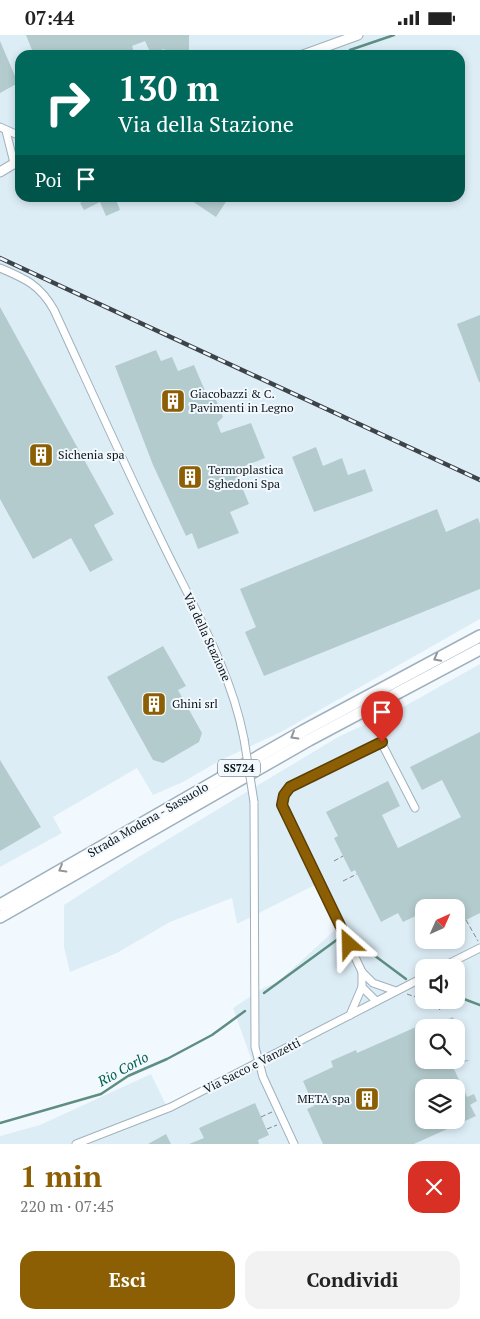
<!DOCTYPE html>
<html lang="it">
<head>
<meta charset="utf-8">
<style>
	:root { --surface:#fff; --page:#f2f2f2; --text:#222; --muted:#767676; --accent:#8c5f04 }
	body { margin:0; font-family:"PT Serif",serif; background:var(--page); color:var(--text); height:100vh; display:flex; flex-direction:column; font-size:19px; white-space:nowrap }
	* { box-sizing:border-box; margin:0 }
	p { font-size:16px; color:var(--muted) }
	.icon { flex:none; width:28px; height:28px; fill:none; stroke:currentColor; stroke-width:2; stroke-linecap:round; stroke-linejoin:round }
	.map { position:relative; height:1109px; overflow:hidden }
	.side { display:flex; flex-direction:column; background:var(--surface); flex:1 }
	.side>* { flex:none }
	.hud { position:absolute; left:15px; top:15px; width:450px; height:152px; border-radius:15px; box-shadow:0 2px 8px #0003; background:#00695c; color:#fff; overflow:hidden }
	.needle { width:32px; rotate:45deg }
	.controls { position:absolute; left:415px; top:864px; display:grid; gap:10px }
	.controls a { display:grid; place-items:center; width:50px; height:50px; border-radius:10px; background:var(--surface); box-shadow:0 2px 8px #0003; font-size:25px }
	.pin { position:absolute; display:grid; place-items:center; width:42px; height:42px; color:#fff; margin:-51px -21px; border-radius:50% 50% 50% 0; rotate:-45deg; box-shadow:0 0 5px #0007 }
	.pin .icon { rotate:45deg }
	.me { position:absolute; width:55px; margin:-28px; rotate:335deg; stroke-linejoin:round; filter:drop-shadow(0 0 4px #0008) }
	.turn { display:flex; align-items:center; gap:18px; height:105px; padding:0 20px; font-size:22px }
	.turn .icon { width:65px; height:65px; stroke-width:2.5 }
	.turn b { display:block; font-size:35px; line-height:42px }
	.then { display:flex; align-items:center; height:48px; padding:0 20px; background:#0003; gap:10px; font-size:19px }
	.round { display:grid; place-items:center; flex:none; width:52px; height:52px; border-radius:15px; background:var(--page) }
	.summary { display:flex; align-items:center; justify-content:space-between; height:85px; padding:0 20px }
	h1 { font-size:30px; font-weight:800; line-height:38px; color:var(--accent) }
	.primary-button { display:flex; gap:10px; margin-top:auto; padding:10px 20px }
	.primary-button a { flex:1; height:58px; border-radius:15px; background:var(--accent); color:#fff; font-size:20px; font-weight:800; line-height:58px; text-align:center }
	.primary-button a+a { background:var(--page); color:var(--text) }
	.status { display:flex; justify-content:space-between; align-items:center; height:35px; padding:0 25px; background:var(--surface); direction:ltr }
	.status svg { height:14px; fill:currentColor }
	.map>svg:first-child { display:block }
	.built { fill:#ddedf6; fill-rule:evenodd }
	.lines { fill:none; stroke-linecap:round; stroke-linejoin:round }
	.stream { stroke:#5e8e81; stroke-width:2.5 }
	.building { fill:#b4cbce; fill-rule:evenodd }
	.minor-casing { stroke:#9fb1bd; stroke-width:9 }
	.tertiary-casing { stroke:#9fb1bd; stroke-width:11 }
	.trunk-casing { stroke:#9fb1bd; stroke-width:14 }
	.path { stroke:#82898e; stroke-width:1; stroke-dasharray:5 2.5; stroke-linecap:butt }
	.minor { stroke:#fff; stroke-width:7 }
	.tertiary { stroke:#fff; stroke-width:9 }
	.trunk { stroke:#fff; stroke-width:11 }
	.rail-casing { stroke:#3d4449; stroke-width:4.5 }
	.rail { stroke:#f1f9fe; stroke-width:2.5; stroke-dasharray:8; stroke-linecap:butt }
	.minor-bridge-casing { stroke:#9fb1bd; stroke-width:9; stroke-linecap:butt }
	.minor-bridge { stroke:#fff; stroke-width:7 }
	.oneway { stroke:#939698 }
	.route-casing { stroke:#5b3e03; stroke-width:12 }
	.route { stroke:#8c5f04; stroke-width:9 }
	.labels { text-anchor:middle; stroke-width:4; stroke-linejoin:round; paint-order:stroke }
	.shield { fill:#f1f9fe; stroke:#52595e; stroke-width:1 }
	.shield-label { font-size:11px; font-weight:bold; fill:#0e1519 }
	.poi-label { font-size:12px; fill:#0e1519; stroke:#f1f9fe; text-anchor:start }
	.street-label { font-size:12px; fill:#0e1519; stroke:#f1f9fe }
	.water-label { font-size:14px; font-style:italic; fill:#025e4c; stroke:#f1f9fe }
</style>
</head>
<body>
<div class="status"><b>07:44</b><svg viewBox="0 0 49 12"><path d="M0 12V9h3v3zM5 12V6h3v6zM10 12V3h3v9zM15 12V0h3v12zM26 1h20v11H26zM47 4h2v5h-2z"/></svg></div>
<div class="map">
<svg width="480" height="1109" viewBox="0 0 480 1109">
	<rect width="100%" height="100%" fill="#f1f9fe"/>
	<g class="built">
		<path d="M 0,0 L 480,0 L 480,584 L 281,697 L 221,725 L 183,747 L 153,760 L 137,733 L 53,782 L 62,798 L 0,832 ZM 20,20 L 460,20 L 460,162 L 20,162 Z"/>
		<path d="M 480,629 L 480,1109 L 0,1109 L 0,1101 L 40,1090 L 151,1039 L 166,1070 L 252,1026 L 233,973 L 263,953 L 277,948 L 336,894 L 315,850 L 237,889 L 232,863 L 170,887 L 117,918 L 70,937 L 64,912 L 64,870 L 137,823 L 338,702 L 405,671 ZM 424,872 L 456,872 L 456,905 L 424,905 ZM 424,932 L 456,932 L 456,965 L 424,965 ZM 424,992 L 456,992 L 456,1025 L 424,1025 ZM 424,1052 L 456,1052 L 456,1085 L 424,1085 Z"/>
	</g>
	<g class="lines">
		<g class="stream">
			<polyline points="350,15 394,0"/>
			<polyline points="355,906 406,944"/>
			<polyline points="264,958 338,904"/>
			<polyline points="456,961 480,970"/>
			<polyline points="0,1088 101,1059 128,1041 167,1024 212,1000 245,976"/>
		</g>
	</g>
	<g class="building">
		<polygon points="26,0 189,0 189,15 179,20 169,20 164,14 151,19 145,6 132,11 135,20 34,20"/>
		<polygon points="0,6 18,48 0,58"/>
		<polygon points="91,162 115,162 120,175 106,181 100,167 84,175 80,168"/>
		<polygon points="186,162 229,162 216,182"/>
		<polygon points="0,272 114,479 94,490 113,525 90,537 71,503 33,524 0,464"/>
		<polygon points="480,280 480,347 479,347 457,289"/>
		<polygon points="156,315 161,326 172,322 178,336 194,330 206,358 212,355 223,382 217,388 221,398 251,388 265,423 235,435 249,469 230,477 239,498 198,514 192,498 186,501 153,430 115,331"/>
		<polygon points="316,412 323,431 342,423 348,440 365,434 373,456 314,477 292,422"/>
		<polygon points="437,474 446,497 478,483 480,489 480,554 264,641 245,597 256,592 240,554"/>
		<polygon points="163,611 186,651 178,655 202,698 199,707 163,728 153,725 107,642"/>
		<polygon points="480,697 480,878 456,890 456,872 424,872 424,877 403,887 398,878 381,887 355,835 351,837 334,803 338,801 326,777 388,746 400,771 382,780 398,813 461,782 442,745 422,755 410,732"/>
		<polygon points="0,725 41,792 0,816"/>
		<path d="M 453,982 L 465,1008 L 456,1013 L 456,992 L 424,992 L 424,1025 L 470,1025 L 453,1032 L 467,1062 L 474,1059 L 477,1066 L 470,1070 L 476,1081 L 414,1109 L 323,1109 L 307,1074 L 314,1071 L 303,1046 L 333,1032 L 331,1026 L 356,1015 L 357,1018 L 432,985 L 435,990 ZM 424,1052 L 456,1052 L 456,1085 L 424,1085 Z"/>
		<polygon points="255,1068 269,1100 258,1105 259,1109 189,1109 204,1103 199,1093"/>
		<polygon points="166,1099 171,1109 148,1109"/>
	</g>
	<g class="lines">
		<defs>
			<g id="minor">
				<polyline points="0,92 20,101"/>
				<polyline points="6,96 14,128"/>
				<path d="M 0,233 C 26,244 40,250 54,275 C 90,353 125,431 163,509 C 193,571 231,635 244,704"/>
				<polyline points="254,767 255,1012 263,1042 294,1109"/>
				<polyline points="442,932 480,913"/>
				<polyline points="362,952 376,966"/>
				<polyline points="396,956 373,948 362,937 283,769 284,760 290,752 381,707 415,773"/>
				<polyline points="350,980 362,952 362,937"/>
				<polyline points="76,1109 171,1072 424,942"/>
			</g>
			<g id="tertiary">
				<polyline points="303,20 358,0"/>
				<polyline points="0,137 20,125"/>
			</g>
			<g id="trunk">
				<polyline points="0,870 303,696 480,601"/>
				<polyline points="0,882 309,705 480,614"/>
			</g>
		</defs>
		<use href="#minor" class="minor-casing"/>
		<use href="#tertiary" class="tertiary-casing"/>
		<use href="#trunk" class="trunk-casing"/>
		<g class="path">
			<polyline points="334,826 343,821"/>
			<polyline points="343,846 357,839"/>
			<polyline points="466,885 478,906"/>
			<polyline points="430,932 435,930"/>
			<polyline points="407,959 424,965"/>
			<polyline points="425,965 436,969 440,975"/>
			<polyline points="261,1082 272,1077"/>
			<polyline points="267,1094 277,1090"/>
		</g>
		<use href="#minor" class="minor"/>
		<use href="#tertiary" class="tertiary"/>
		<use href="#trunk" class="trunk"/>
		<defs>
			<polyline id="rail" points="0,223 480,445"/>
		</defs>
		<use href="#rail" class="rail-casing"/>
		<use href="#rail" class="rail"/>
		<defs>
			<polyline id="minor-bridge" points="244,704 254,767"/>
		</defs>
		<use href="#minor-bridge" class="minor-bridge-casing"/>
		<use href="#minor-bridge" class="minor-bridge"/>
	</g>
	<defs><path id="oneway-chevron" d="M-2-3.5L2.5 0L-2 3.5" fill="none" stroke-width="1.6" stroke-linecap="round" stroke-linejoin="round" transform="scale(1.25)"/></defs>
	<g class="oneway">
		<use href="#oneway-chevron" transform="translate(437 623) rotate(152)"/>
		<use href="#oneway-chevron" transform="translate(294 701) rotate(150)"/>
		<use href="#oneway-chevron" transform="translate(62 834) rotate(150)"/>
	</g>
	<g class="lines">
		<defs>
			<polyline id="route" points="349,909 282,770 284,760 290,752 382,707"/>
		</defs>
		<use href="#route" class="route-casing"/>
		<use href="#route" class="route"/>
	</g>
	<defs>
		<symbol id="building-square" viewBox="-11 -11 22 22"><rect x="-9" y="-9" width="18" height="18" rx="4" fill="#8c5f04" stroke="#f1f9fe"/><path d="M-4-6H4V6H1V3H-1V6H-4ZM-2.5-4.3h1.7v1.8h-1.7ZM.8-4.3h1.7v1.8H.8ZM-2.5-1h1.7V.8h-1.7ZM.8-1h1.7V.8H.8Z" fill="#fff"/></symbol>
	</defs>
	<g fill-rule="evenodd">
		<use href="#building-square" x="159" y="352" width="28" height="28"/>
		<use href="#building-square" x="27" y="406" width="28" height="28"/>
		<use href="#building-square" x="176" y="428" width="28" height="28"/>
		<use href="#building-square" x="140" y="655" width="28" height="28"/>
		<use href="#building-square" x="353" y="1050" width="28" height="28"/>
	</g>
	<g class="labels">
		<rect class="shield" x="218" y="724.5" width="42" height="17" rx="4"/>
		<g class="shield-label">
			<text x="239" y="737">SS724</text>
		</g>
		<g class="poi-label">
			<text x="190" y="363">Giacobazzi &amp; C.<tspan x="190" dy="14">Pavimenti in Legno</tspan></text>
			<text x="58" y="424">Sichenia spa</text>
			<text x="208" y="439">Termoplastica<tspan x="208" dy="14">Sghedoni Spa</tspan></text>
			<text x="172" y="673">Ghini srl</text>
			<text x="350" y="1068" text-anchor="end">META spa</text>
		</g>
		<g class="street-label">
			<text transform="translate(207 602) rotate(65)" y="4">Via della Stazione</text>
			<text transform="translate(148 785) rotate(-30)" y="4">Strada Modena - Sassuolo</text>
			<text transform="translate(252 1031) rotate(-27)" y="4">Via Sacco e Vanzetti</text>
		</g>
		<g class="water-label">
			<text transform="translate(123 1034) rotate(-29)" y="5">Rio Corlo</text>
		</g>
	</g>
</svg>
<div class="controls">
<a><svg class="needle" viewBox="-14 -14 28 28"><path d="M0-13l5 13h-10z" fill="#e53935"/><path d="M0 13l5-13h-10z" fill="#767676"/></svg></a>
<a><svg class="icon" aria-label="sound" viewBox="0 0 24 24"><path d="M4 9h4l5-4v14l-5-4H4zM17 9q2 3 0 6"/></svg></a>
<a><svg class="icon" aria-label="search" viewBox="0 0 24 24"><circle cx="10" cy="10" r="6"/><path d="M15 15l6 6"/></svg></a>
<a><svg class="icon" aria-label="layers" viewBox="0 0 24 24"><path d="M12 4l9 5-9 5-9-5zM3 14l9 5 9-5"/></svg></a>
</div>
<div class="pin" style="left:382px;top:707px;background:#d93025"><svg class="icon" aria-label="arrive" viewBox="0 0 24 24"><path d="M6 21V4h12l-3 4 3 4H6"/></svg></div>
<svg class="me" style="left:349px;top:909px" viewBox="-20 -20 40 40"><path d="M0-17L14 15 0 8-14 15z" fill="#8c5f04" stroke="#fff" stroke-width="4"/></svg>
<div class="hud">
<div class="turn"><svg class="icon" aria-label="right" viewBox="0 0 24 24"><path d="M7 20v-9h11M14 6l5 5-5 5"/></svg><div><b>130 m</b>Via della Stazione</div></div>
<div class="then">Poi<svg class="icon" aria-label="arrive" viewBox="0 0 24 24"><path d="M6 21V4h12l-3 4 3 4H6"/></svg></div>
</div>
</div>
<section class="side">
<div class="summary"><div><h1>1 min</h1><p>220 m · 07:45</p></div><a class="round" style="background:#d93025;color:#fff"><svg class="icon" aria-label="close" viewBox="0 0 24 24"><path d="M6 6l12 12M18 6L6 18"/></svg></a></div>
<div class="primary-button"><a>Esci</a><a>Condividi</a></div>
</section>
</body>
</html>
